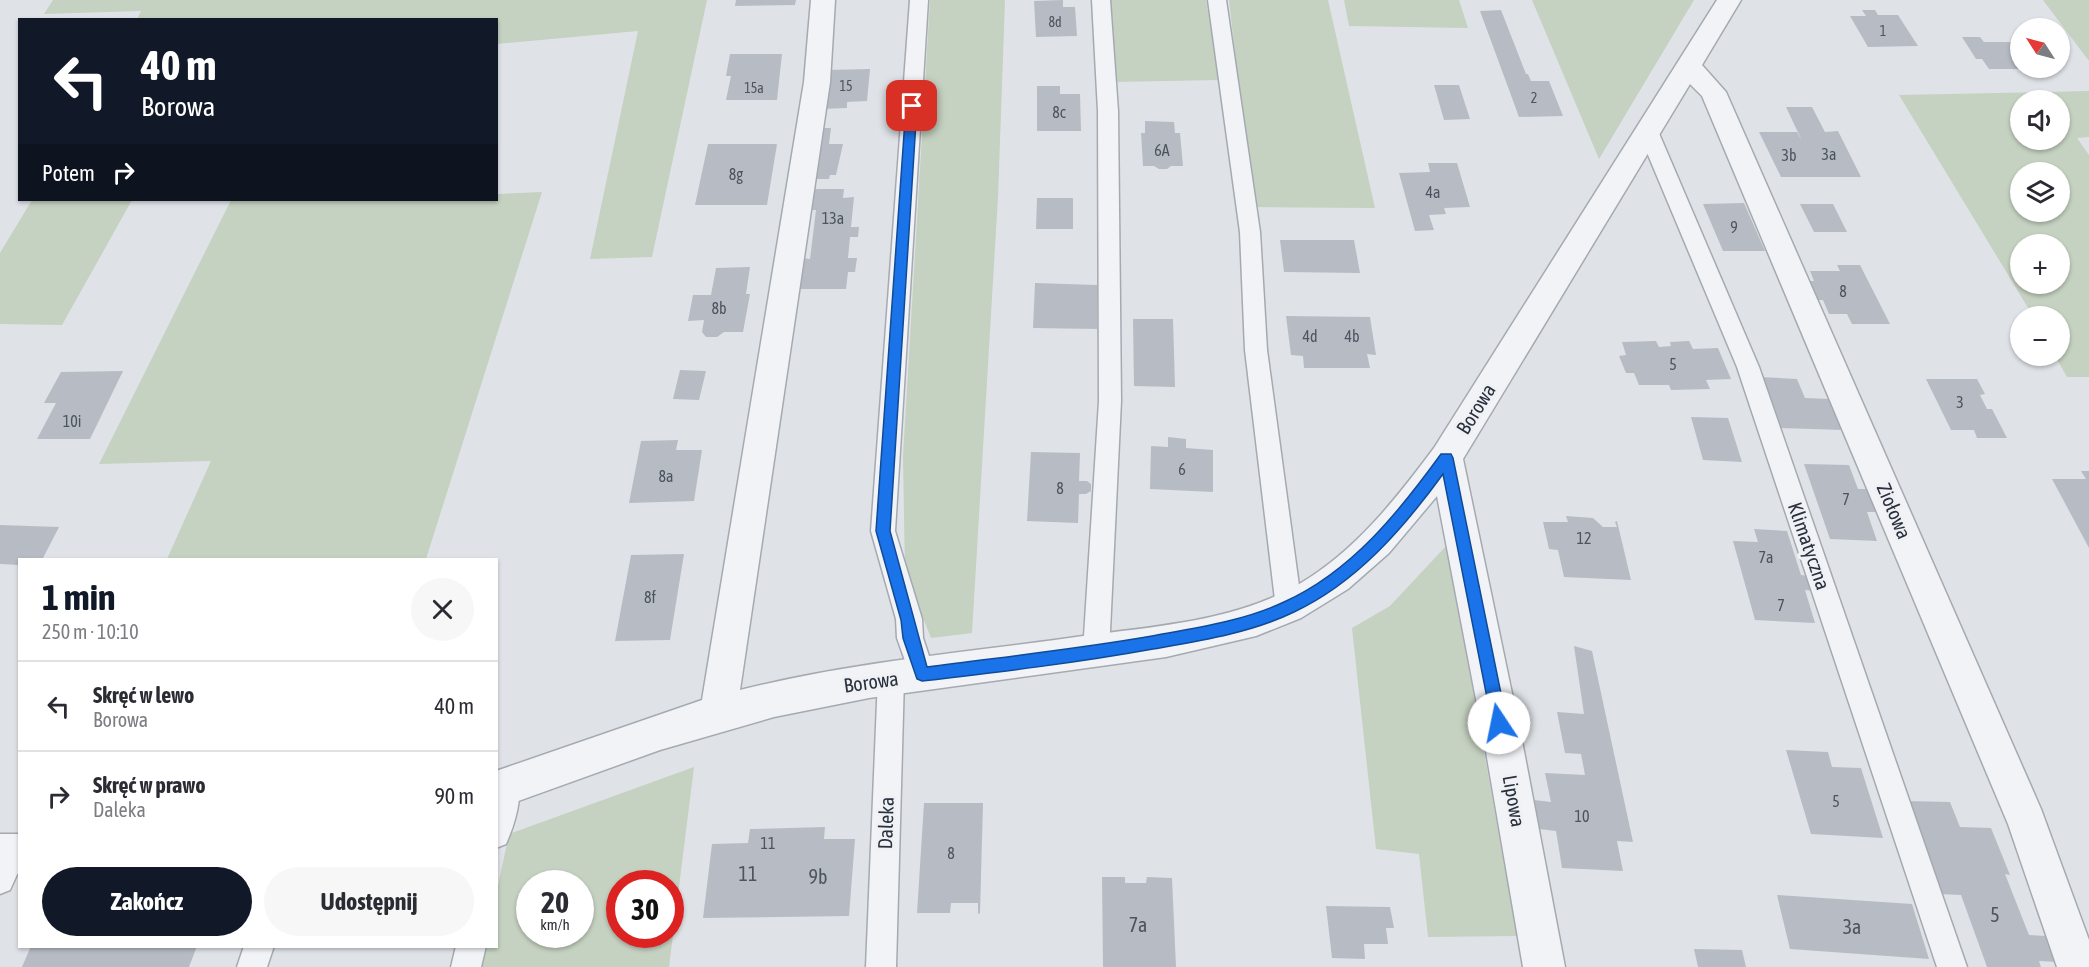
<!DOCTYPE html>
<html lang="pl">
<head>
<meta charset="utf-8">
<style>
	:root { --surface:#fff; --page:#f7f7f7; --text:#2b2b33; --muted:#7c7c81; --line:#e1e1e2; --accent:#111827 }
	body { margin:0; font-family:"Asap Condensed",sans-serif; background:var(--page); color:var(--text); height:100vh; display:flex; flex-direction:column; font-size:22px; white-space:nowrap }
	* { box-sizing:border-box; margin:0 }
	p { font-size:20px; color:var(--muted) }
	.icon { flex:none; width:33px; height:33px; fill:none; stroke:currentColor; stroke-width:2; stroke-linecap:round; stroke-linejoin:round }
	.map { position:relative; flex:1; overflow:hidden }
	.details { position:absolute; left:18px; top:558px; width:480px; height:390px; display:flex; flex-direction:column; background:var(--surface); border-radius:0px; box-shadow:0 2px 4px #0004 }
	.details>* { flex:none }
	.guide { position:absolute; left:18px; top:18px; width:480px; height:183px; border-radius:0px; box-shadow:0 2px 4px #0004; background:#111827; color:#fff; overflow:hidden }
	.needle { width:39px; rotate:306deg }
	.tools { position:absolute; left:2010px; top:18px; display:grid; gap:12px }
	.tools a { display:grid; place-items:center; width:60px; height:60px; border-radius:50%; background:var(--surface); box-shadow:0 2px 4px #0004; font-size:30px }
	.speed { position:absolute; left:516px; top:870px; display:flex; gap:12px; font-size:30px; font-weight:700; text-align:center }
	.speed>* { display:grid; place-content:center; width:78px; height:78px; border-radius:50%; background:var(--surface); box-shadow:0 2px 4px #0004; line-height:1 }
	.speed small { font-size:15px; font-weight:400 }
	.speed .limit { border:9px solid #d22; background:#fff; color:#111 }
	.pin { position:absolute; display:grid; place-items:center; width:51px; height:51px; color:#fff; margin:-26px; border-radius:12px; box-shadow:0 3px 9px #0006 }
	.me { position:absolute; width:66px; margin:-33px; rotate:349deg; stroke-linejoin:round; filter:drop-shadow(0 0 4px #0008) }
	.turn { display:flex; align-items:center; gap:21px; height:126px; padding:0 24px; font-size:27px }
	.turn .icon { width:78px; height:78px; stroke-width:2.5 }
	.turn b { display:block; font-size:42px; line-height:51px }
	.then { display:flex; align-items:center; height:57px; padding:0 24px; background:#0003; gap:12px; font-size:22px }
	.round { display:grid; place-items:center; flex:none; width:63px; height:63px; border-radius:32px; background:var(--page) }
	.head { display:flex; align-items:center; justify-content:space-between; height:102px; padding:0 24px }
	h1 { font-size:36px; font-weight:700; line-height:45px; color:var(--accent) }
	.action { display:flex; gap:12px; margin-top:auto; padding:12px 24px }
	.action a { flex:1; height:69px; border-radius:36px; background:var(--accent); color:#fff; font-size:24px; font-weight:700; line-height:69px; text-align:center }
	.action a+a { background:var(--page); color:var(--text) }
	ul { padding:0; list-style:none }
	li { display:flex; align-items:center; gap:18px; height:90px; padding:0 24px; border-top:2px solid var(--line) }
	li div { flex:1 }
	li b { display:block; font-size:22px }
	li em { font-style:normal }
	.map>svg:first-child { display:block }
	.green { fill:#c5d1c1; fill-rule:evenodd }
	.building { fill:#b7bcc4 }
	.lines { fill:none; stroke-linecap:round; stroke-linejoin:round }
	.service-casing { stroke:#a5aab1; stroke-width:3 }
	.minor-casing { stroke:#a5aab1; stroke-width:3 }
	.service { fill:#f2f3f6; fill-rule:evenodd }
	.minor { fill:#f2f3f6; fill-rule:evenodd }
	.route { fill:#1a73e8; stroke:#114b97; stroke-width:1.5 }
	.labels { text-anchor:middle; stroke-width:6; stroke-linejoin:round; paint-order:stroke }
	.far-number-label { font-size:14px; fill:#4c5460 }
	.number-label { font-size:16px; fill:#4c5460 }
	.street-label { font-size:20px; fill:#29313e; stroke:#eff1f5 }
	.near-number-label { font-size:20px; fill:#4c5460 }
</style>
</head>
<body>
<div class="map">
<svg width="2089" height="967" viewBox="0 0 2089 967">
	<rect width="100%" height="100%" fill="#dfe3e7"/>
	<g class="green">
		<polygon points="53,0 707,0 652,257 590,259 638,31 497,44 496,20 137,20 141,11 44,14"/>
		<polygon points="930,0 1005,0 998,197 972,633 931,638 905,572 903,456"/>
		<polygon points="1105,0 1206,0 1220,80 1111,82"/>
		<polygon points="1229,0 1328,0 1375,208 1252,207"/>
		<polygon points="1344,0 1459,0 1468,28 1349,26"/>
		<polygon points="1532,0 1694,0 1599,159"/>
		<polygon points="2043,0 2089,0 2089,61"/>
		<path d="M 2089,91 L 2089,137 L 2077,138 L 2089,155 L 2089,377 L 2067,377 L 2055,356 L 2060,356 L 2060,316 L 2033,316 L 1899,95 ZM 2020,100 L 2060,100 L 2060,140 L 2020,140 ZM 2060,172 L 2060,212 L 2020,212 L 2020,172 ZM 2020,244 L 2060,244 L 2060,284 L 2020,284 Z"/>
		<polygon points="542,192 426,559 167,559 211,461 99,464 231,200 496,200 497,194"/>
		<polygon points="32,200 132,200 62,325 0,324 0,253"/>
		<polygon points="1447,545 1517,936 1428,937 1419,854 1376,849 1352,628 1390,606"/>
		<path d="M 694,767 L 669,967 L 479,967 L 483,947 L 496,946 L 497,890 L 509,834 ZM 530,884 L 580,884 L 580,934 L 530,934 ZM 620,884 L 670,884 L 670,934 L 620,934 Z"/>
	</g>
	<g class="building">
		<polygon points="736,0 796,0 795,5 735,6"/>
		<polygon points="1063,0 1063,7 1075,7 1077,36 1036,37 1034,1"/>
		<polygon points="1501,10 1526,74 1528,74 1531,81 1549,81 1563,116 1519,117 1480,11"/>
		<polygon points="1862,10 1875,10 1878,15 1898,15 1918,46 1868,47 1850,16 1866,16"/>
		<polygon points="1962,37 1980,37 1984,42 2020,42 2020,69 1989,69 1982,59 1976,59"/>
		<polygon points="730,54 782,54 777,100 726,100 731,76 726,76"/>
		<polygon points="870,69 867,101 847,102 847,108 821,109 826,70"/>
		<polygon points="1434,85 1459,85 1470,119 1444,120"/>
		<polygon points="1037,86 1060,86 1060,94 1080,94 1081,131 1037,131"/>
		<polygon points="1786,107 1812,107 1825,132 1838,131 1861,177 1781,177 1759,132 1797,132 1802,141"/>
		<polygon points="1145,121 1174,122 1175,133 1180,133 1183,166 1171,166 1167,169 1159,169 1154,166 1143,166 1141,133 1145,133"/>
		<polygon points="818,128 831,128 829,144 843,144 836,175 830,175 829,179 811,179"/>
		<polygon points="708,144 777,144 767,205 695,205"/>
		<polygon points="1428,163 1457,163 1470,207 1444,208 1446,214 1429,215 1434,230 1415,231 1399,173 1430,172"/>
		<polygon points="810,189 844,189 843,198 854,197 851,227 859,227 858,237 850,237 848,258 857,258 855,272 848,272 846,289 797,289 801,258 810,259 816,210 807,210"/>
		<polygon points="1037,198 1073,198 1073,229 1036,229"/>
		<polygon points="1744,203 1765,251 1723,251 1703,204"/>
		<polygon points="1800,204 1833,204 1847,232 1814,232"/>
		<polygon points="1280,240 1354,240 1360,273 1284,272"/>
		<polygon points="1837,265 1860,265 1890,324 1852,324 1847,314 1829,314 1823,300 1816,300 1808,281 1814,281 1810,271 1840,271"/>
		<polygon points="750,267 746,294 750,294 743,332 724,332 717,337 706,337 702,332 704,320 688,321 693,295 711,295 716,268"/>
		<polygon points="1035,283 1097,285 1097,329 1033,328"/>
		<polygon points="1286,316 1370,317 1376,355 1367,354 1370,368 1304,368 1303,356 1291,355"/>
		<polygon points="1133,319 1173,319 1175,387 1134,386"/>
		<polygon points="1656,341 1659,347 1671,346 1670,342 1689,341 1693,349 1718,348 1731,379 1706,380 1710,389 1671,390 1669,385 1639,385 1634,373 1626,373 1619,356 1626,355 1622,342"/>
		<polygon points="680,370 706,371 699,400 673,399"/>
		<polygon points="123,371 90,439 37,439 56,403 44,403 61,372"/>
		<polygon points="1760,377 1797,379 1805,398 1831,399 1843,430 1779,428"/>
		<polygon points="1926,379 1977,379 1985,394 1980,395 1987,409 1992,409 2007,438 1977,438 1974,430 1951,430"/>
		<polygon points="1691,417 1728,418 1742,462 1703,460"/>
		<polygon points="1168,437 1186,439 1186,448 1213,450 1213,492 1150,489 1151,446 1168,447"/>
		<polygon points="678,440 676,450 702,450 694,501 629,503 641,441"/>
		<polygon points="1031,452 1080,453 1079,481 1087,481 1091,484 1091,491 1086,494 1079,494 1078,523 1027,521"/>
		<polygon points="1804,464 1849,465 1858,489 1872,489 1879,508 1876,512 1867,512 1877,541 1830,539"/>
		<polygon points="2081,471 2089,471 2089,548 2052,479 2086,479"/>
		<polygon points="1566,516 1593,518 1603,527 1617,527 1615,522 1617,521 1631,580 1564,577 1558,550 1549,549 1543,522 1568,522"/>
		<polygon points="0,525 59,527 42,560 20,560 20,565 0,564"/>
		<polygon points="1754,529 1787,531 1801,575 1809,576 1814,591 1805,590 1815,623 1755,620 1733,541 1758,542"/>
		<polygon points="684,554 670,640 615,641 631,555"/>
		<polygon points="1574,646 1592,651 1633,842 1617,841 1623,871 1562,868 1556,831 1539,829 1534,800 1551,802 1545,773 1585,775 1581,754 1565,753 1557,712 1584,714"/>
		<polygon points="1786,750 1828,752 1832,767 1861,768 1883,838 1811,834"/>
		<polygon points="1905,801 1950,802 1960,827 1991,828 2010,875 2005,874 2029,935 2047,936 2057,962 2039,961 2041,967 1987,967 1961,895 1939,894"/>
		<polygon points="924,803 983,803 980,913 978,914 978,903 951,903 950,913 917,913"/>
		<polygon points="825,827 824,839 855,839 849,916 703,918 712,844 748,843 750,829"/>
		<polygon points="1102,877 1125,877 1125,883 1146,883 1147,877 1172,878 1176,967 1103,967"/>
		<polygon points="1777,895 1912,904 1929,959 1790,949"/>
		<polygon points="1326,906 1390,907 1394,928 1386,928 1388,944 1364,944 1365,959 1332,958"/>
		<polygon points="31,946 197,946 189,967 22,967"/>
		<polygon points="1694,949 1742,950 1746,967 1698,967"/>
	</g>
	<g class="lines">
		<defs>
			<g id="service">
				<polygon points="910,0 928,0 895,531 922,619 923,638 935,674 931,683 922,686 913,683 897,638 896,619 871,531"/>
				<polygon points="1092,0 1110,0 1118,111 1121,401 1109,652 1105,661 1096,664 1087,661 1083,652 1099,401 1098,111"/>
				<polygon points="1208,0 1226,0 1260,232 1267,350 1302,608 1298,616 1289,620 1280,616 1276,608 1245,350 1240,232"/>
				<polygon points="1648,124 1655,126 1658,131 1759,367 1967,967 1937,967 1737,367 1638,131 1641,126"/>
				<polygon points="891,666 900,669 904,678 896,967 866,967 878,678 882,669"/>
				<path d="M 507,773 L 517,777 C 524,795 514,826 506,844 L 496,848 L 496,779 Z"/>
				<polygon points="11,840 20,843 20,868 10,890 0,894 0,846"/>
				<polygon points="244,946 274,946 267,967 237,967"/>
				<polygon points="456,946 486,946 481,967 451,967"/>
			</g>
			<g id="minor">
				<path d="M 811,0 L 835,0 L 830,82 L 740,690 C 855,661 973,652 1090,635 C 1160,626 1239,620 1301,583 C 1356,550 1396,499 1434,448 L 1717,0 L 1741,0 L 1702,65 L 1726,92 L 2041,809 L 2089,940 L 2089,967 L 2057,967 L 2008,824 L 1702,96 L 1690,84 L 1463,459 L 1523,746 L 1565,967 L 1523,967 L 1485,746 L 1437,496 L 1389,553 L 1348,589 L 1301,618 L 1256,636 L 1166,657 L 869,698 L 774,717 L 660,750 L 496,809 L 496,771 L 702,700 L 804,82 Z"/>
				<rect x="0" y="834" width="20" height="40"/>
			</g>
		</defs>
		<use href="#service" class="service-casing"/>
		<use href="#minor" class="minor-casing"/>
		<use href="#service" class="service"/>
		<use href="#minor" class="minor"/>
	</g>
	<path class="route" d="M 912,102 L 917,106 L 890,531 L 927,667 C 1002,657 1078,649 1152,636 C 1196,628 1244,621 1284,602 C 1351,572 1399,512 1441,454 L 1451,454 L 1453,458 L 1507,723 L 1505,728 L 1499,731 L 1494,728 L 1492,723 L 1443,474 C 1403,529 1356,583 1294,612 C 1251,633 1199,641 1153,649 C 1076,663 999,672 922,681 L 917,679 L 903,638 L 901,620 L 876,531 L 906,106 Z"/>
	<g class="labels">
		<g class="far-number-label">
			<text x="1055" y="27">8d</text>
			<text x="1883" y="36">1</text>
			<text x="846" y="91">15</text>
			<text x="754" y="93">15a</text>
			<text x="1534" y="103">2</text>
		</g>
		<g class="number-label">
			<text x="1059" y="118">8c</text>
			<text x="1162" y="156">6A</text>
			<text x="1829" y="160">3a</text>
			<text x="1789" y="161">3b</text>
			<text x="736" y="180">8g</text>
			<text x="1433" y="198">4a</text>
			<text x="833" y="224">13a</text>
			<text x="1734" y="233">9</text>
			<text x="1843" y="297">8</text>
			<text x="719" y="314">8b</text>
			<text x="1310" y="342">4d</text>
			<text x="1352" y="342">4b</text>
			<text x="1673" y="370">5</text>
			<text x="1960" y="408">3</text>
			<text x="72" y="427">10i</text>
			<text x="1182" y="475">6</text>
			<text x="666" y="482">8a</text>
			<text x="1060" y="494">8</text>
			<text x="1846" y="505">7</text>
			<text x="1584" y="544">12</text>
			<text x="1766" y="563">7a</text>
			<text x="650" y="603">8f</text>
			<text x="1781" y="611">7</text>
			<text x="1836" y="807">5</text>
			<text x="1582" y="822">10</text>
			<text x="768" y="849">11</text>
			<text x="951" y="859">8</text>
		</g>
		<g class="street-label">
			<text transform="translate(1476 409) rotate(-58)" y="7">Borowa</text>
			<text transform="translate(1894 511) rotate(67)" y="7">Ziołowa</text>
			<text transform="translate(1809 546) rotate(71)" y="7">Klimatyczna</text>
			<text transform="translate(871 682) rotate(-8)" y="7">Borowa</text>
			<text transform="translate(1514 801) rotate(80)" y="7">Lipowa</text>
			<text transform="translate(886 823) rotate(-88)" y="7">Daleka</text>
		</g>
		<g class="near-number-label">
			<text x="748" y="881">11</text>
			<text x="818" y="884">9b</text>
			<text x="1995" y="922">5</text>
			<text x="1138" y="932">7a</text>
			<text x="1852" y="934">3a</text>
		</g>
	</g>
</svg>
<div class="tools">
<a><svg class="needle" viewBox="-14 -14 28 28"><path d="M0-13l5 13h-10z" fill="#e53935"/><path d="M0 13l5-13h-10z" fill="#7c7c81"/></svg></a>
<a><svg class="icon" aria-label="sound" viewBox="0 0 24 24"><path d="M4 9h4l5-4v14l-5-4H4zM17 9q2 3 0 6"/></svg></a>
<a><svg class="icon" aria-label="layers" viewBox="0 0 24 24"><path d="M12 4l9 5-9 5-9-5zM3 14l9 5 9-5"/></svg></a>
<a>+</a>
<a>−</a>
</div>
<div class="speed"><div>20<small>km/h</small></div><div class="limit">30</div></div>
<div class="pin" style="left:912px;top:106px;background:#d93025"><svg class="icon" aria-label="arrive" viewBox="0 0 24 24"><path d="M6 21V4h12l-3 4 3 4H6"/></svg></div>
<svg class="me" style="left:1499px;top:723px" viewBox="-20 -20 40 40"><circle r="19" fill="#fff"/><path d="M0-13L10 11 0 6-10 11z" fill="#1a73e8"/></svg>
<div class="guide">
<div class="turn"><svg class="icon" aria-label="left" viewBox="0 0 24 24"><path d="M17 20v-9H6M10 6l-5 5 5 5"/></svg><div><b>40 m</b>Borowa</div></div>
<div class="then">Potem<svg class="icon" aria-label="right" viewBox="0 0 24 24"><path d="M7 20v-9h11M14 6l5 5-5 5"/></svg></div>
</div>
<section class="details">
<div class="head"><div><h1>1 min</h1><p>250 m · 10:10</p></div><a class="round"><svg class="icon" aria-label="close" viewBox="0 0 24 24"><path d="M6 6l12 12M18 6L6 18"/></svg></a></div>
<ul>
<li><svg class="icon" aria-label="left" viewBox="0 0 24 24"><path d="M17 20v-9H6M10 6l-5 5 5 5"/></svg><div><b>Skręć w lewo</b><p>Borowa</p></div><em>40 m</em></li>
<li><svg class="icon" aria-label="right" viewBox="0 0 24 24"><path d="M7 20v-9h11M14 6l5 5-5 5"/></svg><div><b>Skręć w prawo</b><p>Daleka</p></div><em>90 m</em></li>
</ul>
<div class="action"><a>Zakończ</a><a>Udostępnij</a></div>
</section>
</div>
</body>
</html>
